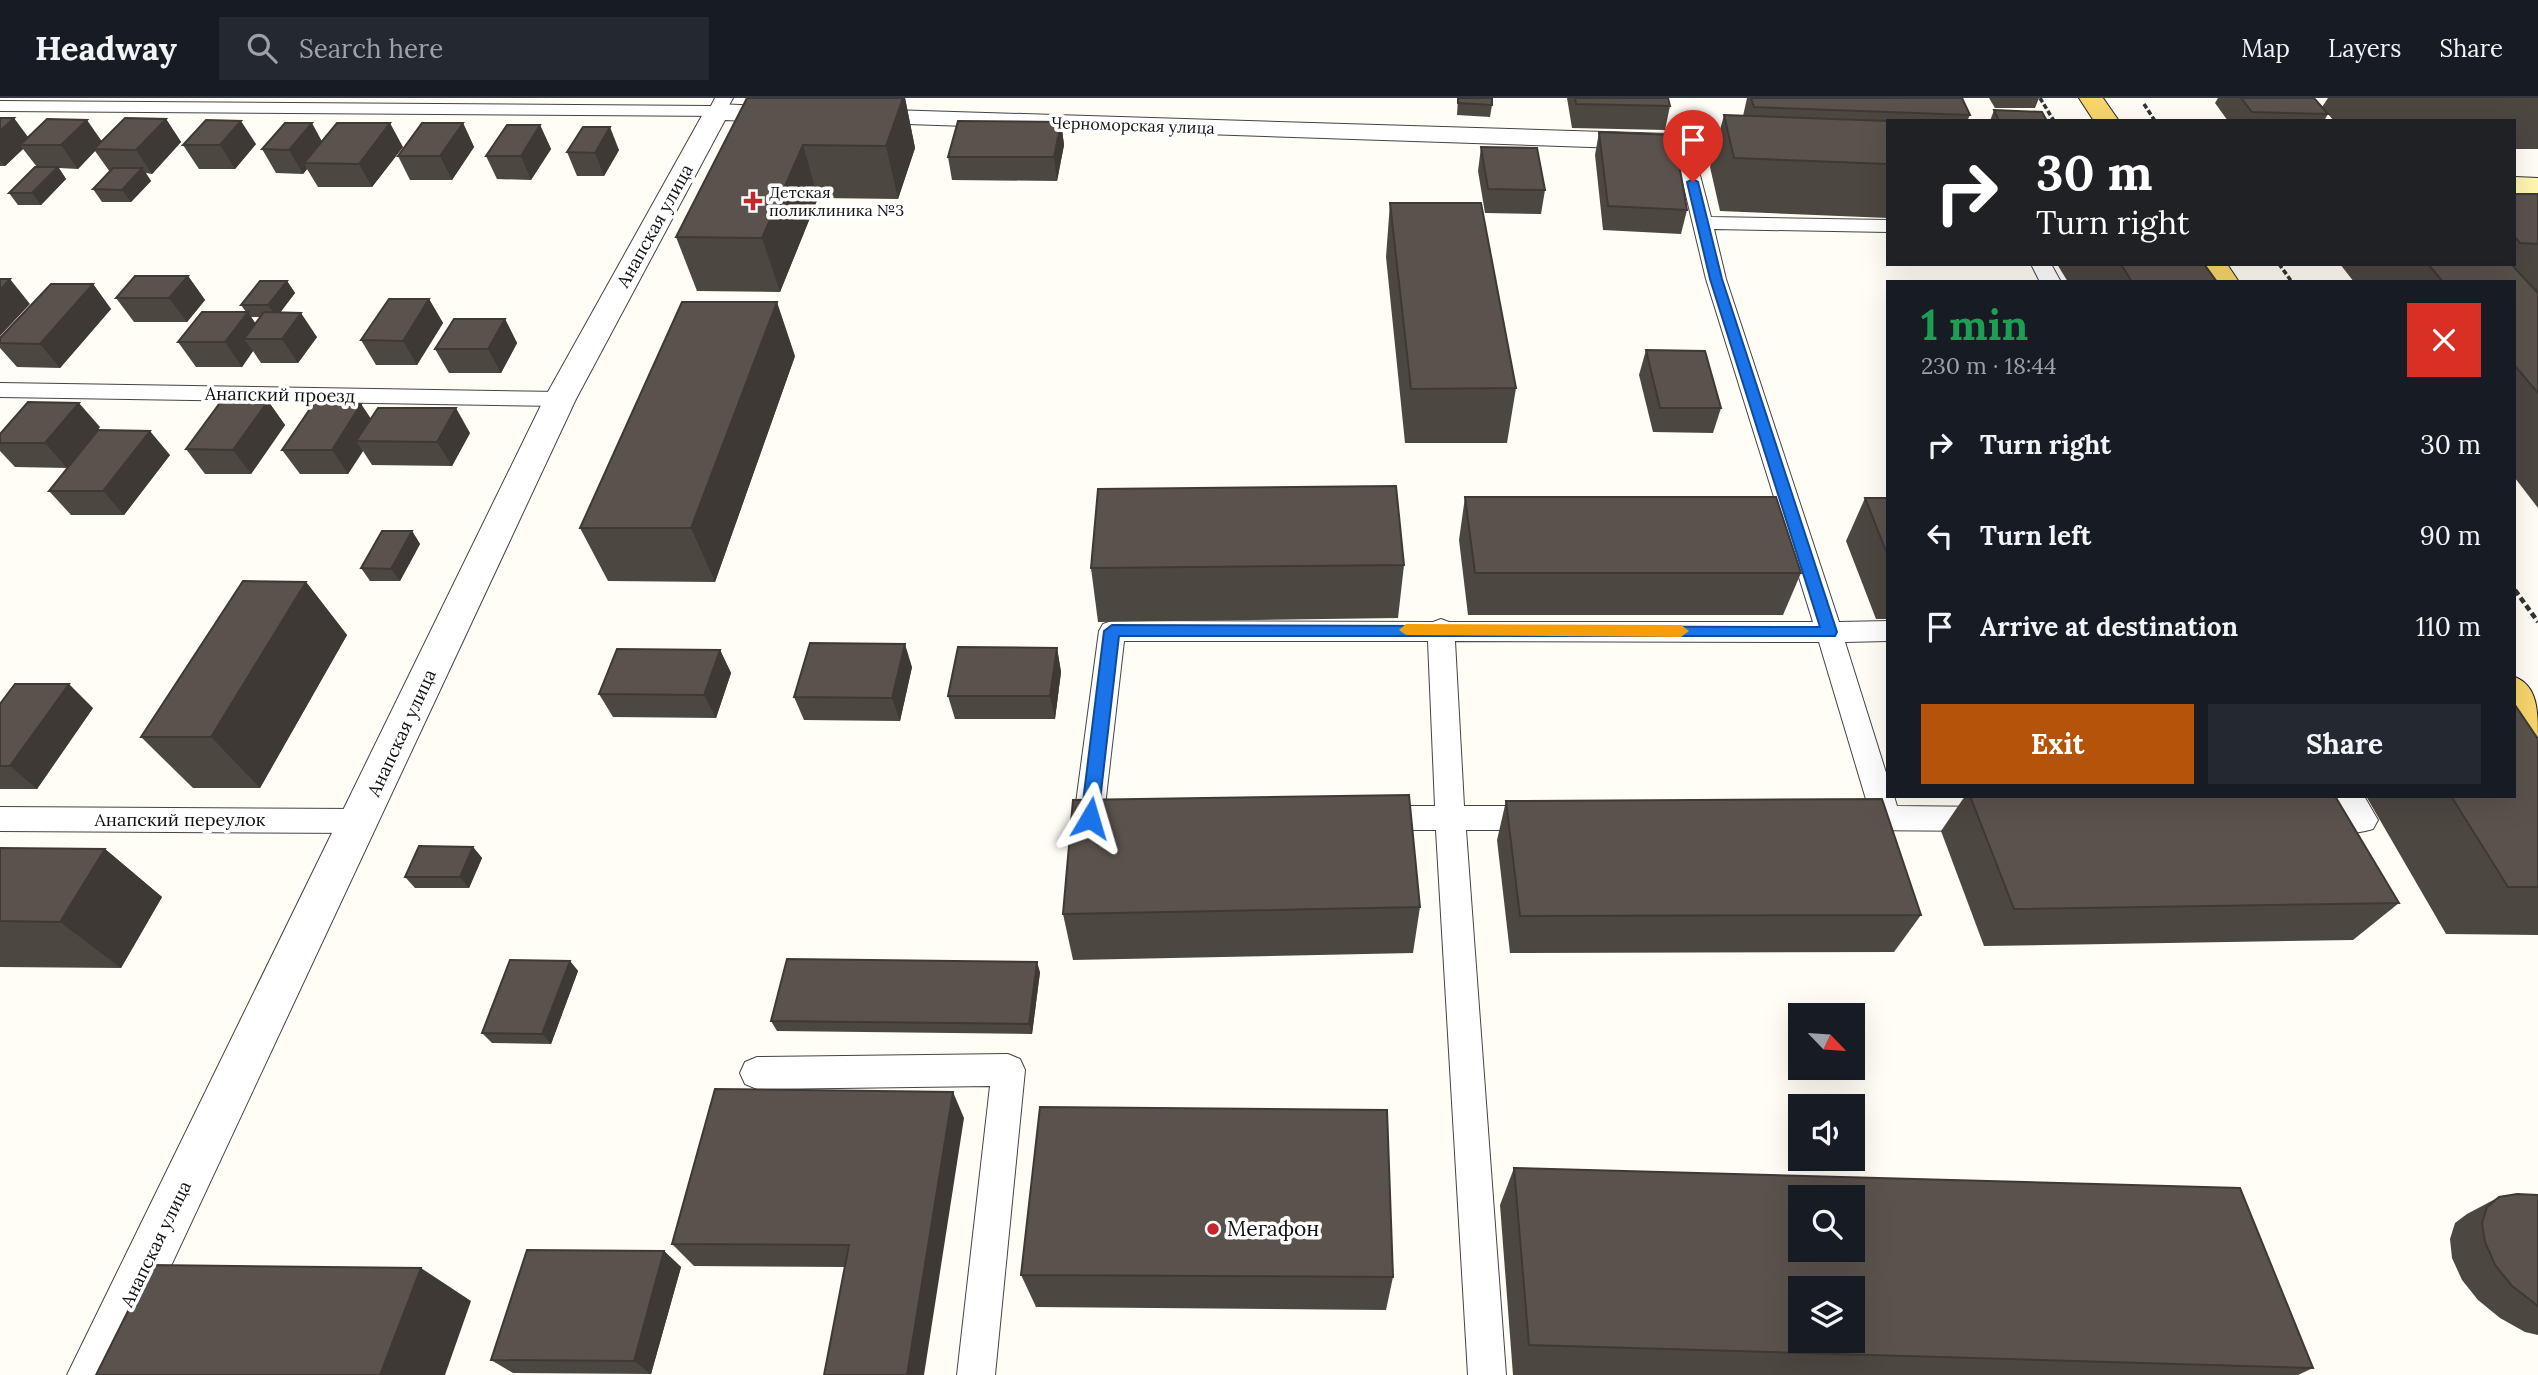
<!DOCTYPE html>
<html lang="en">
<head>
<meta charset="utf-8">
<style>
	:root { --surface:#171b24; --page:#242831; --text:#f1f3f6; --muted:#9ea1a6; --line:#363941; --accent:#b45309 }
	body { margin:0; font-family:Lora,serif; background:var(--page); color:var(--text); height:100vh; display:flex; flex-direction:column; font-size:26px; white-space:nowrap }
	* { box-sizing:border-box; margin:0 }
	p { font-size:23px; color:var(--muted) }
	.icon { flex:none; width:38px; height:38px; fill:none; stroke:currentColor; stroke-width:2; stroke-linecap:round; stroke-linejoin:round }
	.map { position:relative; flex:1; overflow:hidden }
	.side { position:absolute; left:1886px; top:182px; width:630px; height:518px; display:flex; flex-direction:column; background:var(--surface); border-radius:0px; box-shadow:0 7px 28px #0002 }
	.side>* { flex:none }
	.hud { position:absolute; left:1886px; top:21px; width:630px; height:147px; border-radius:0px; box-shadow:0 7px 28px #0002; background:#202124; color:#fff; overflow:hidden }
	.needle { width:46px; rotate:115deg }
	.controls { position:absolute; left:1788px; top:905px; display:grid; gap:14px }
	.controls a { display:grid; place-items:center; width:77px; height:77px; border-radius:0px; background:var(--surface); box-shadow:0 7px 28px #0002; font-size:35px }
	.pin { position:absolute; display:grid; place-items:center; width:60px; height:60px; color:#fff; margin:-72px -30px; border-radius:50% 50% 50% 0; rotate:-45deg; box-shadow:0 0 7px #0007 }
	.pin .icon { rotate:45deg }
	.me { position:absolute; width:77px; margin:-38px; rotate:7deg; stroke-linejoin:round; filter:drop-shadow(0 0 5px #0008) }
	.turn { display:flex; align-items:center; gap:24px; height:147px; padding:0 35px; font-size:32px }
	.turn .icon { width:91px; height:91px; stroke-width:2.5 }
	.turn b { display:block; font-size:49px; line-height:60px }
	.round { display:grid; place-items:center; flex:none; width:74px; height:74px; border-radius:0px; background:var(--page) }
	.overview { display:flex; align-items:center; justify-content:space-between; height:119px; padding:0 35px }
	h1 { font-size:42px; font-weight:700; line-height:52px; color:#1e9e55 }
	.action { display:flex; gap:14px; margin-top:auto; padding:14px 35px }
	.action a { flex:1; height:80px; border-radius:0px; background:var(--accent); color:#fff; font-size:28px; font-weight:700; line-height:80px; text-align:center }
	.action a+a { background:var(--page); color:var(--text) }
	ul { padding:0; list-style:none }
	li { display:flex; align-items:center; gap:21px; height:91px; padding:0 35px }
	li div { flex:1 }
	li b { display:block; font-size:26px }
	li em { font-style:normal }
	header { display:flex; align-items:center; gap:42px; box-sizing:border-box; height:98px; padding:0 35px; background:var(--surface); border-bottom:2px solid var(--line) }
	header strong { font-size:33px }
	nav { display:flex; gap:38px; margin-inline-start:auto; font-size:24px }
	.search { width:490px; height:63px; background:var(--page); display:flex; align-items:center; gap:18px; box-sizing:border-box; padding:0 24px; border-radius:0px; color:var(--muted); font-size:26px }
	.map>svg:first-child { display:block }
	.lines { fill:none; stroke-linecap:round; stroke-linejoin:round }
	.service-casing { stroke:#444; stroke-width:2 }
	.minor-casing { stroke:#444; stroke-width:2 }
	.secondary-casing { stroke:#333; stroke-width:2 }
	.primary-casing { stroke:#222; stroke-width:2 }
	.path-far1 { stroke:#333; stroke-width:3.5; stroke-dasharray:5 2.5; stroke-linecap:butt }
	.path { stroke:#333; stroke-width:4.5; stroke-dasharray:6 3.5; stroke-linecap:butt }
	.service { fill:#fff; fill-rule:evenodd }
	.minor { fill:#fff; fill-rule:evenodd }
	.secondary { fill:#fff6b0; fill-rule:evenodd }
	.primary { fill:#f9d66b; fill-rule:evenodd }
	.wall { fill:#4d4742; fill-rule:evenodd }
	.shaded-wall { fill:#3f3936 }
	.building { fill:#5a524d; stroke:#3f3936; stroke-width:2; fill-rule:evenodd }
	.route { fill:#1a73e8; stroke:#114b97; stroke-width:2 }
	.slow { fill:#f59e0b }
	.poi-dot { fill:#c4262e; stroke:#fff; stroke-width:2.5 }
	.labels { text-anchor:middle; stroke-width:7; stroke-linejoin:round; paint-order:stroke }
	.far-street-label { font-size:16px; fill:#111; stroke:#fff }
	.far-poi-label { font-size:16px; fill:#111; stroke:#fff; text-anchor:start }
	.street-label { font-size:18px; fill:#111; stroke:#fff }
	.near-poi-label { font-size:21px; fill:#111; stroke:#fff; text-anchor:start }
</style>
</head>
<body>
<header>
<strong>Headway</strong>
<div class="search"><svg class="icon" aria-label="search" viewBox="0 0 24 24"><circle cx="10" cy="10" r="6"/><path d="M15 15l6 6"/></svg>Search here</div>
<nav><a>Map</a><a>Layers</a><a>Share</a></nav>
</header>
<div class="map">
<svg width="2538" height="1277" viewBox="0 0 2538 1277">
	<rect width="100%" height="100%" fill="#fffdf5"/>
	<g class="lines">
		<defs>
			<g id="service">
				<polygon points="715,0 733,0 723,18 0,13 0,3 711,8"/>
				<path d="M 1682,37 L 1691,43 L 1711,119 L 1888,122 L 1888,134 L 1714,131 L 1726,181 L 1839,524 L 1888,523 L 1888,543 L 1845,544 L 1888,681 L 1888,698 L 1894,698 L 1897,708 L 1989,709 L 1999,712 L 2004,721 L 1999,730 L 1989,733 L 1851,732 L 1841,729 L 1836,720 L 1841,711 L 1851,708 L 1868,708 L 1819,544 L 1455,543 L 1464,708 L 1538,708 L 1548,711 L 1553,720 L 1548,729 L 1538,732 L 1466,732 L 1506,1277 L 1468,1277 L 1436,732 L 1375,732 L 1365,729 L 1360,720 L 1365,711 L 1375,708 L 1435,708 L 1428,543 L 1124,543 L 1105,708 L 1121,711 L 1126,720 L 1121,729 C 1107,733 1093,733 1079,729 L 1074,720 L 1099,533 L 1103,526 L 1112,523 L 1433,524 L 1441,521 L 1449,524 L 1813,524 L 1706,181 L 1673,43 Z"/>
				<polygon points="2031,166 2051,166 2061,184 2040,184"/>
				<polygon points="0,285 560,294 568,296 571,301 568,306 560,308 0,299"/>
				<path d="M 2335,698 L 2364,698 L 2378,722 L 2373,731 C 2354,737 2322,737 2303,731 L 2298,722 L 2303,713 L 2313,710 L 2341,710 Z"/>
				<polygon points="0,709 360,711 370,714 375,723 370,732 360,735 0,733"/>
				<polygon points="1008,956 1020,961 1025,972 995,1277 957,1277 990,988 757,991 745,986 740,975 745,964 757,959"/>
			</g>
			<g id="minor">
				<polygon points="717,6 791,9 800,12 804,17 800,22 791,25 725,22 576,301 120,1277 67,1277 544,301 704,14 708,9"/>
				<polygon points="858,11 1767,39 1776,42 1780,47 1776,52 1767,55 849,24 845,19 849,14"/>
			</g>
			<polygon id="secondary" points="2515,79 2538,80 2538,96 2515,95"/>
			<g id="primary">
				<polygon points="2079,0 2103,0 2119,23 2094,23"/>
				<polygon points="2198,166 2227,166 2239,184 2210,184"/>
				<path d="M 2515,579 C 2538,588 2538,614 2538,640 C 2508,630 2514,605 2515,579 Z"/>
			</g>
		</defs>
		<use href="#service" class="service-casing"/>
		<use href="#minor" class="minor-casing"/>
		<use href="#secondary" class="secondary-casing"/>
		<use href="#primary" class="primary-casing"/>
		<g class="path-far1">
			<polyline points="2040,0 2054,23"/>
			<polyline points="2144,6 2155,23"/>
			<polyline points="2279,166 2292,184"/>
		</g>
		<polyline class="path" points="2515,492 2538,524"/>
		<use href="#service" class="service"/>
		<use href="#minor" class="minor"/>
		<use href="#secondary" class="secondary"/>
		<use href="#primary" class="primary"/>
	</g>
	<g class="wall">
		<polygon points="747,0 905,0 915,50 898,101 818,100 780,194 697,193 676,139"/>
		<polygon points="1458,0 1492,7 1490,19 1457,17"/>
		<polygon points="1567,0 1668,0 1670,8 1665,32 1572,30"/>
		<polygon points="1747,0 1962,0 1970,17 1967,23 1888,23 1888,120 1720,113 1710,69 1724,17 1743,18"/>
		<polygon points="1989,0 2039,0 2035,10 1995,10"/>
		<polygon points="2218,0 2314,0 2328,16 2324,23 2228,23 2215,5"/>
		<polygon points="2328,0 2538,0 2538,51 2515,51 2515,23 2334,23 2322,9"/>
		<polygon points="1994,12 2047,23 1990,23"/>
		<polygon points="0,20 28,39 102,44 166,21 181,44 152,76 146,75 151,83 131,104 102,104 93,91 110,74 95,53 78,71 59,70 66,81 41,107 18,107 9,95 37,69 23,51 5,68 0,68"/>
		<polygon points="1061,24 1064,47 1057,83 952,82 948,59"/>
		<polygon points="463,25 474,49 452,82 410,82 398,58"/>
		<polygon points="540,27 551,51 531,82 497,81 486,58"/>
		<polygon points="1599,34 1687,112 1681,136 1603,132 1595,57"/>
		<polygon points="322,43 403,49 372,89 318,89 307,71 303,76 276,75 262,51"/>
		<polygon points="256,46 235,71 199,71 183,47"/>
		<polygon points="1481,49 1545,92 1541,116 1485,115 1478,73"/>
		<polygon points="619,52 604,78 577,78 567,54"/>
		<polygon points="2515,96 2538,96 2538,410 2515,380 2515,184 2354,184 2340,166 2515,166"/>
		<polygon points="1390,105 1516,290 1507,345 1405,345 1386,159"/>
		<polygon points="2057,166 2204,166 2217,184 2068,184"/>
		<polygon points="188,178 205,202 187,224 134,224 116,200"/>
		<path d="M 287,183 L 295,195 L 280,214 L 317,239 L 298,265 L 261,265 L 253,253 L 242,269 L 196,269 L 178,244 L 246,214 L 241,207 ZM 251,219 L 260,219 L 256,226 Z"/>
		<polygon points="93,186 111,211 60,270 17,269 0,250 0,240"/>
		<polygon points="429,201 443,225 417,267 376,267 361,242"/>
		<polygon points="505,221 517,245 501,275 449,275 435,251"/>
		<polygon points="1646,252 1721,310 1713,335 1653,334 1639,277"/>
		<polygon points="795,258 715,484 608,483 580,430"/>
		<polygon points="268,303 285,327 251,376 205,376 186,351"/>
		<polygon points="361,306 371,321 470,335 452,368 372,367 363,353 348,376 300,376 282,352"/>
		<polygon points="100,329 67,370 15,369 0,353 0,336"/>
		<polygon points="170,357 124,417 71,417 49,393"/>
		<polygon points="1465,399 1801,475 1783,517 1468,517 1459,442"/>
		<polygon points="1865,400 1888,400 1888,521 1876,521 1846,443"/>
		<polygon points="412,433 420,446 400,483 370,483 361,470"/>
		<polygon points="1404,467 1398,520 1098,524 1091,470"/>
		<polygon points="306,484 347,537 260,690 193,690 141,639"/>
		<polygon points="1057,550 1061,574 1055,621 955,621 948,598"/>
		<polygon points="720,552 731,575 716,620 613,619 599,596"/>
		<polygon points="912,569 900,623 804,622 794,599"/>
		<polygon points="0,605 93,610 37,691 0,691"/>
		<polygon points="2538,641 2538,837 2446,836 2366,698 2515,698"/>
		<polygon points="1965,698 2335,698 2399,805 2353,842 1984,848 1941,733"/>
		<polygon points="1506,703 1921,817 1894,854 1510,855 1497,742"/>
		<polygon points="473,749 482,760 469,790 415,790 405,779"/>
		<polygon points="0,750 105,751 162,799 121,870 0,869"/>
		<polygon points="1420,809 1413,855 1073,862 1063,816"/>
		<polygon points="570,863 578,873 551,946 492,945 482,935"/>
		<polygon points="1040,874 1032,936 777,933 771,923"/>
		<polygon points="964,1020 845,1169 694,1168 672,1146"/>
		<polygon points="1514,1070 2313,1270 2298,1277 1513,1277 1500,1107"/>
		<polygon points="2538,1097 2538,1237 2525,1234 2500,1220 2478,1202 2462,1182 2452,1160 2450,1141 2455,1125 2467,1116 2499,1099"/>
		<polygon points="664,1153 681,1169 651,1276 513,1275 491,1262"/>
		<polygon points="1021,1177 1393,1179 1386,1212 1036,1209"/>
	</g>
	<g class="shaded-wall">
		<polygon points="903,0 905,0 915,50 898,101 886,48"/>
		<polygon points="14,20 31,43 20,47 23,51 5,68 0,62 0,33"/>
		<polygon points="166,21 181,44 152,76 136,52"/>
		<polygon points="87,22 103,45 94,51 95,53 78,71 61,47"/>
		<polygon points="241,23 256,46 235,71 220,47"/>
		<polygon points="1061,24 1064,47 1057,83 1054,59"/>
		<polygon points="312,25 325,49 304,65 307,71 303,76 289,52"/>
		<polygon points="390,25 403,49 372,89 359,66"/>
		<polygon points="463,25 474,49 452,82 440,58"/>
		<polygon points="540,27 551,51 531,82 521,58"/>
		<polygon points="610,29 619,52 604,78 595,55"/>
		<polygon points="803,47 818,100 780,194 762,140"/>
		<polygon points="58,69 66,81 41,107 32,95"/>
		<polygon points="142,70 151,83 131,104 122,92"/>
		<polygon points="188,178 205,202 187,224 169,200"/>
		<polygon points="10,181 30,206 0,238 0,192"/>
		<polygon points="287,183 295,195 277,219 268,207"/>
		<polygon points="93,186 111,211 60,270 40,246"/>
		<polygon points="429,201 443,225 417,267 403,243"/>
		<polygon points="777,204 795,258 715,484 691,430"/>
		<polygon points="248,214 264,239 244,241 253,253 242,269 225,244"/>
		<polygon points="301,215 317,239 298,265 282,241"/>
		<polygon points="505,221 517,245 501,275 488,251"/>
		<polygon points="268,303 285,327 251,376 233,352"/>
		<polygon points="79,305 100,329 67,370 45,345"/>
		<polygon points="361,306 377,330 356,343 363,353 348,376 332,352"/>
		<polygon points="456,310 470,335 452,368 437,344"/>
		<polygon points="150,333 170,357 124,417 103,393"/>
		<polygon points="412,433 420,446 400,483 391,471"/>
		<polygon points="306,484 347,537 260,690 211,639"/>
		<polygon points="905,546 912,569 900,623 892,600"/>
		<polygon points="1057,550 1061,574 1055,621 1050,598"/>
		<polygon points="720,552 731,575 716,620 704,597"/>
		<polygon points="69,586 93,610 37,691 10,668"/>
		<polygon points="473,749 482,760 469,790 460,779"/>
		<polygon points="105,751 162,799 121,870 60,824"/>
		<polygon points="570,863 578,873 551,946 542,936"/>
		<polygon points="1037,864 1040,874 1032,936 1029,926"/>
		<polygon points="953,994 964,1020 924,1277 907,1277"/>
		<polygon points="664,1153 681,1169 651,1276 634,1263"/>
		<polygon points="421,1170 471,1203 445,1277 380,1277"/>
	</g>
	<g class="building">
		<polygon points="747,0 903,0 886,48 803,47 762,140 676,139"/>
		<polygon points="1458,0 1492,0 1492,7 1458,5"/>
		<polygon points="1575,0 1668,0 1670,8 1576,6"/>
		<polygon points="1751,0 1962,0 1970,17 1754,9"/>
		<polygon points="2241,0 2314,0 2328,16 2252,14"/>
		<polygon points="1994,12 2042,14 2047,23 1999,23"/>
		<polygon points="1724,17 1888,23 1888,66 1734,60"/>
		<polygon points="0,20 14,20 0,33"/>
		<polygon points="125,20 166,21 136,52 94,51"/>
		<polygon points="47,21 87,22 61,47 20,47"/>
		<polygon points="206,22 241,23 220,47 183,47"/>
		<polygon points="958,23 1061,24 1054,59 948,59"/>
		<polygon points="285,25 312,25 289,52 262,51"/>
		<polygon points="337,25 390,25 359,66 304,65"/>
		<polygon points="422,25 463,25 440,58 398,58"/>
		<polygon points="507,27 540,27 521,58 486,58"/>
		<polygon points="583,29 610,29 595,55 567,54"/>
		<polygon points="1599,34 1674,37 1687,112 1608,108"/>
		<polygon points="1481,49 1537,50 1545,92 1488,91"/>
		<polygon points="35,69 58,69 32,95 9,95"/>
		<polygon points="113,70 142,70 122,92 93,91"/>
		<polygon points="2515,96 2538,96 2538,146 2520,145 2515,139"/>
		<polygon points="1390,105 1481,105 1516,290 1411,291"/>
		<polygon points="2121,166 2204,166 2217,184 2132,184"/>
		<polygon points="2428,166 2511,166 2538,195 2538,295 2515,268 2515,184 2443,184"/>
		<polygon points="135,178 188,178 169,200 116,200"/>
		<polygon points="0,181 10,181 0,192"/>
		<polygon points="260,183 287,183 268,207 241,207"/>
		<polygon points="51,186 93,186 40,246 0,245 0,240"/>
		<polygon points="389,201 429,201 403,243 361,242"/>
		<polygon points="682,204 777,204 691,430 580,430"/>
		<polygon points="202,214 248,214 225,244 178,244"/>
		<polygon points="264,214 301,215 282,241 244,241"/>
		<polygon points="454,221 505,221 488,251 435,251"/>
		<polygon points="1646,252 1705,253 1721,310 1660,310"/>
		<polygon points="222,302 268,303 233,352 186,351"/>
		<polygon points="28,304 79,305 45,345 0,345 0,336"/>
		<polygon points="314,305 361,306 332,352 282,352"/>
		<polygon points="378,310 456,310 437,344 356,343"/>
		<polygon points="98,332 150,333 103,393 49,393"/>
		<polygon points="1396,388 1404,467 1091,470 1098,391"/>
		<polygon points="1465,399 1776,399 1801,475 1475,475"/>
		<polygon points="1865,400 1888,400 1888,458"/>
		<polygon points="382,433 412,433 391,471 361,470"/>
		<polygon points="243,483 306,484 211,639 141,639"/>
		<polygon points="810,545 905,546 892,600 794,599"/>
		<polygon points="958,549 1057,550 1050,598 948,598"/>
		<polygon points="617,551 720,552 704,597 599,596"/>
		<polygon points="15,586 69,586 10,668 0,668 0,606"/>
		<polygon points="2515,607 2538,641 2538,789 2508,789 2451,698 2515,698"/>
		<polygon points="1409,697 1420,809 1063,816 1073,702"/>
		<polygon points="1970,698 2335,698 2399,805 2014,811"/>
		<polygon points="1882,701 1921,817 1520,818 1506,703"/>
		<polygon points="419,748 473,749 460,779 405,779"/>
		<polygon points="0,750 105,751 60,824 0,823"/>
		<polygon points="787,861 1037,864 1029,926 771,923"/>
		<polygon points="510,862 570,863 542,936 482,935"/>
		<polygon points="715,991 953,994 907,1277 824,1277 849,1147 672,1146"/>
		<polygon points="1040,1009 1387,1012 1393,1179 1021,1177"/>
		<path d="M 1514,1070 L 2240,1090 L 2313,1270 L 1529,1247 ZM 1801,1099 L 1853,1099 L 1853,1152 L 1801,1152 ZM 1801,1190 L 1853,1190 L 1853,1242 L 1801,1242 Z"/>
		<polygon points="2517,1096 2538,1097 2538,1208 2512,1188 2495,1167 2485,1144 2482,1125 2487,1109 2499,1099"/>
		<polygon points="527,1152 664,1153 634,1263 491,1262"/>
		<polygon points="151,1167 421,1170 380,1277 96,1277"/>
	</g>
	<polygon class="route" points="1693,81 1698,84 1722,181 1837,534 1835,538 1119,538 1098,720 1095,725 1084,725 1081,720 1104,533 1112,527 1820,529 1710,181 1687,84"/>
	<polygon class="slow" points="1406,526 1681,527 1689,533 1681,539 1406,537 1399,532"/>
	<g class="poi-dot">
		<path d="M749.5 92.5h7v7h7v7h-7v7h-7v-7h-7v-7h7z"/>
		<circle cx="1213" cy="1131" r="7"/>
	</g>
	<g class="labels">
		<g class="far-street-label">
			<text transform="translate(1133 27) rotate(2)" y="6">Черноморская улица</text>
		</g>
		<g class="far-poi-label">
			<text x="769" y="100">Детская<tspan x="769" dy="18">поликлиника №3</tspan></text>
		</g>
		<g class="street-label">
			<text transform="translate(655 128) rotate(-61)" y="6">Анапская улица</text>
			<text transform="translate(280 297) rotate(1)" y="6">Анапский проезд</text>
			<text transform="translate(402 635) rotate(-65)" y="6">Анапская улица</text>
			<text x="180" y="728">Анапский переулок</text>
			<text transform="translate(156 1146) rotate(-64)" y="6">Анапская улица</text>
		</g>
		<g class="near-poi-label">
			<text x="1227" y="1138">Мегафон</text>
		</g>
	</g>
</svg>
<div class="controls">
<a><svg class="needle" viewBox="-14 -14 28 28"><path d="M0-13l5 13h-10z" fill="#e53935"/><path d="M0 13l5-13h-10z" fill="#9ea1a6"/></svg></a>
<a><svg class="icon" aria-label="sound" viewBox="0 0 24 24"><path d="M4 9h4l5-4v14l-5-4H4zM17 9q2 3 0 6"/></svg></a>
<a><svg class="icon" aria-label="search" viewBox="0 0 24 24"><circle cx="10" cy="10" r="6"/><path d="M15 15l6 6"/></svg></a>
<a><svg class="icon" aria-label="layers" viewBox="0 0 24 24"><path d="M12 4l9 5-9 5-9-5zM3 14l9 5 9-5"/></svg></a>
</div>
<div class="pin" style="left:1693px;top:84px;background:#d93025"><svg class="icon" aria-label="arrive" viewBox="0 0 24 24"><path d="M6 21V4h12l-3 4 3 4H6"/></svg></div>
<svg class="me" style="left:1090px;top:720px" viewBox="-20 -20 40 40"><path d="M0-17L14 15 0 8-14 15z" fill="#1a73e8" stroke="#fff" stroke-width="4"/></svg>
<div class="hud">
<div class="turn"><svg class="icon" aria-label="right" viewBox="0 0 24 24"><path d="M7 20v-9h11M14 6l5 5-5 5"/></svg><div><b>30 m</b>Turn right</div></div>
</div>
<section class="side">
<div class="overview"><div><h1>1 min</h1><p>230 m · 18:44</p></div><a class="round" style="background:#d93025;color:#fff"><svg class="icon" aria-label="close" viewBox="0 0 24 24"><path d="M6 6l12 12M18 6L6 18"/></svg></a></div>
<ul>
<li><svg class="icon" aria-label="right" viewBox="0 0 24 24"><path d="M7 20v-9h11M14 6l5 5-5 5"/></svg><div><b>Turn right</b></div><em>30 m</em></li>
<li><svg class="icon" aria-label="left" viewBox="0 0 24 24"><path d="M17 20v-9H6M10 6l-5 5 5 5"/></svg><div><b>Turn left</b></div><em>90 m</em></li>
<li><svg class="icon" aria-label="arrive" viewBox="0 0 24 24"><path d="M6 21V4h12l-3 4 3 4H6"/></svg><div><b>Arrive at destination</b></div><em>110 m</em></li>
</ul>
<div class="action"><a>Exit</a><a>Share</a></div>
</section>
</div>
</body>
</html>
